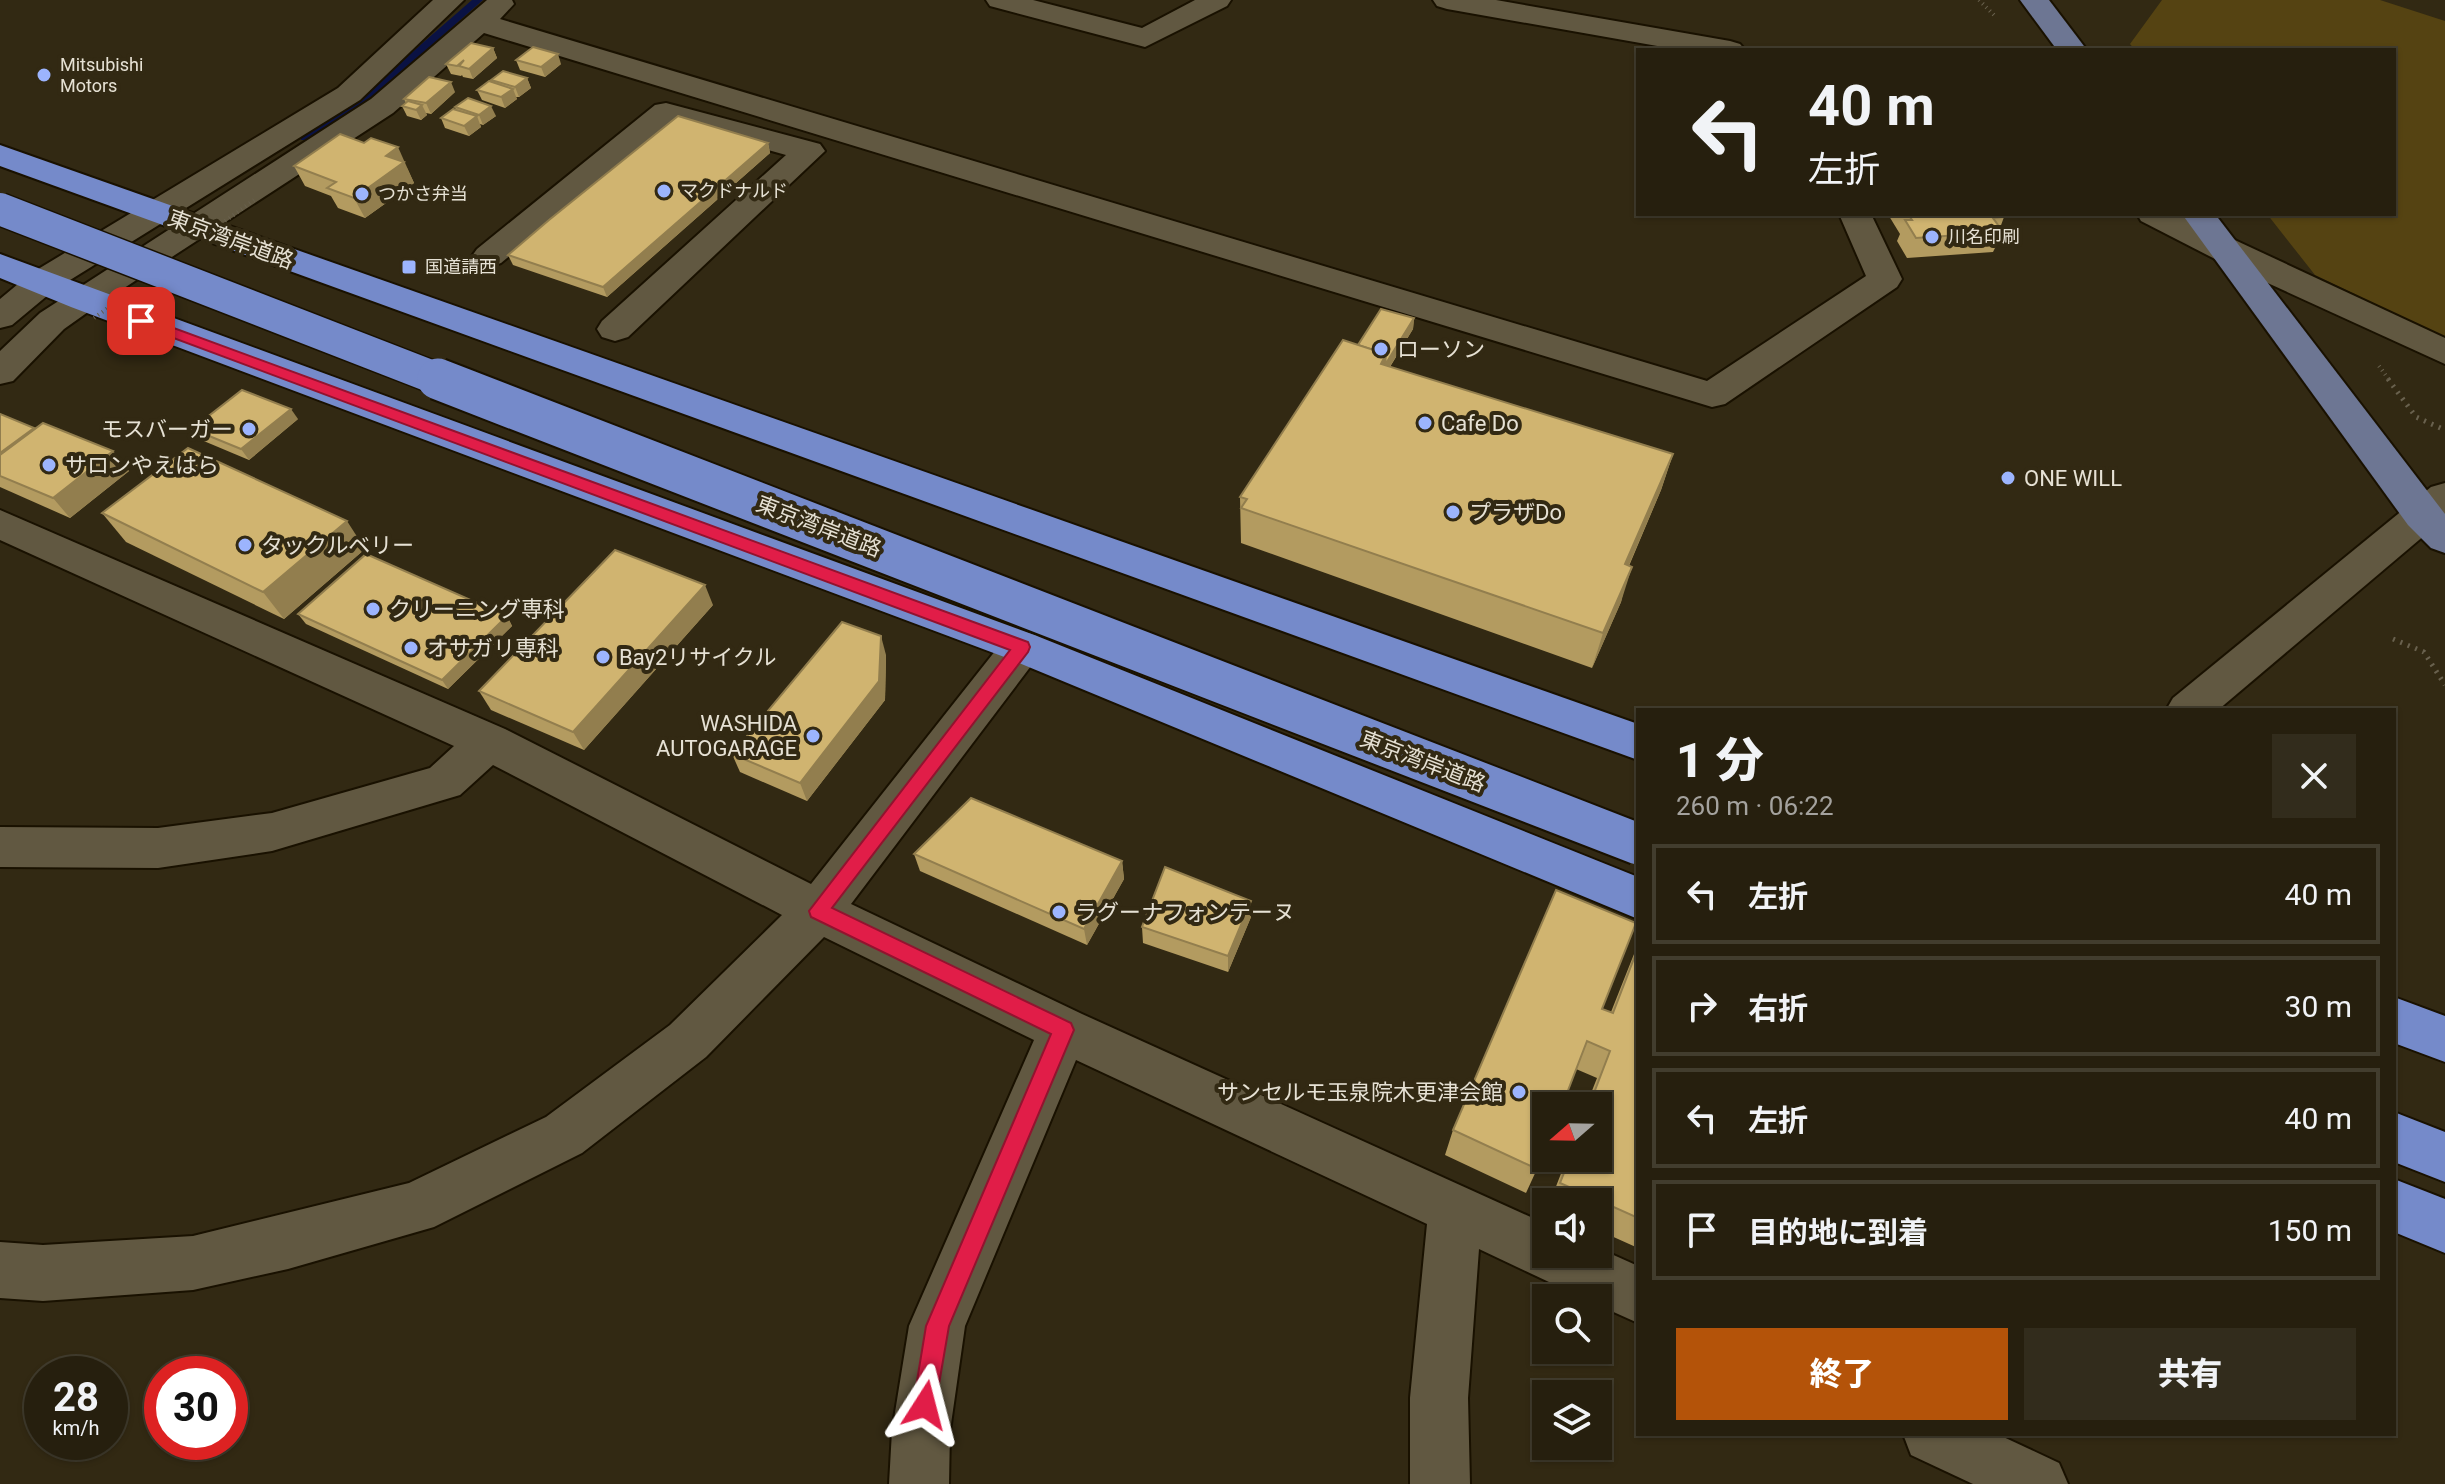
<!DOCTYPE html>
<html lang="ja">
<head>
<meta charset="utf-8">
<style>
	:root { --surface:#261f0e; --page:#322c1c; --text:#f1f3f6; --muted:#a4a29e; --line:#423d2e; --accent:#b45309 }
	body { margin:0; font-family:Roboto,"Noto Sans JP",sans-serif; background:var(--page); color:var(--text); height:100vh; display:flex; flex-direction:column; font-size:30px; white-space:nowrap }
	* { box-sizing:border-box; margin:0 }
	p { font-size:26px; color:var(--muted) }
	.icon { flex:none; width:44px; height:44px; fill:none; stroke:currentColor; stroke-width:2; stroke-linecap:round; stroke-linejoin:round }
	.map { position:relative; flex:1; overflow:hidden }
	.sheet { position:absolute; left:1636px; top:708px; width:760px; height:728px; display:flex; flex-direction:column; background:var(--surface); border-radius:0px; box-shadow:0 2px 6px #0004,0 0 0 2px var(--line) }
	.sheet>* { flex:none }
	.hud { position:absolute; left:1636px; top:48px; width:760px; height:168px; border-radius:0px; box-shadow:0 2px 6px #0004,0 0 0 2px var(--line); background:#261f0e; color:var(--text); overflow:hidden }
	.needle { width:52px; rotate:250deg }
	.buttons { position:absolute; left:1532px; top:1092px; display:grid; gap:16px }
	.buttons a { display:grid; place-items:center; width:80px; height:80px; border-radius:0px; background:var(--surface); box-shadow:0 2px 6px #0004,0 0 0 2px var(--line); font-size:40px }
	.speed { position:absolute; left:24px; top:1356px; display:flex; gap:16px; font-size:40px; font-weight:700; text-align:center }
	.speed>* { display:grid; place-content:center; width:104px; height:104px; border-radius:50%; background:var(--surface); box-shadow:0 2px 6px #0004,0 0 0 2px var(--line); line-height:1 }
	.speed small { font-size:20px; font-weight:400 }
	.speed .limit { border:12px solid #d22; background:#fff; color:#111 }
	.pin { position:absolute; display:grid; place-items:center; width:68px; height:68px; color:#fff; margin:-34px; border-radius:16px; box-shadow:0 4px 12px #0006 }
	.me { position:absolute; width:88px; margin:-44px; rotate:9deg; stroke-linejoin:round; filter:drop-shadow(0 0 6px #0008) }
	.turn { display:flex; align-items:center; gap:28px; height:168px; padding:0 40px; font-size:36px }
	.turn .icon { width:104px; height:104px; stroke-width:2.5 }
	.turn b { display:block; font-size:56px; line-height:68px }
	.round { display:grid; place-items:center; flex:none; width:84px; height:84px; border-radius:0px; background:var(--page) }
	.overview { display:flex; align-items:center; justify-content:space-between; height:136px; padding:0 40px }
	h1 { font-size:48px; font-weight:800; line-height:60px }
	.action { display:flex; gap:16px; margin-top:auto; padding:16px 40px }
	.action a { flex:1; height:92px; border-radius:0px; background:var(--accent); color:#fff; font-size:32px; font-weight:800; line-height:92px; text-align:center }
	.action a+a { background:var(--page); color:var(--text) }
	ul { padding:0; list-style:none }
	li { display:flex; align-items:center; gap:24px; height:100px; margin:0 16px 12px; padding:0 24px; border:4px solid var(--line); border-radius:0px }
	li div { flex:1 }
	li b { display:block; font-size:30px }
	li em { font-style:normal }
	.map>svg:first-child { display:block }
	.green { fill:#554312 }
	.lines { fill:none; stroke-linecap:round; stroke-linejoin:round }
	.stream { fill:#0a1244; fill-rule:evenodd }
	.minor-casing { stroke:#191100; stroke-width:4 }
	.major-casing { stroke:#191100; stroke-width:4 }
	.highway-casing { stroke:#191100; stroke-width:4 }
	.path-far1 { stroke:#69614e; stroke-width:4; stroke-dasharray:1 4; stroke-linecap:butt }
	.path { stroke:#69614e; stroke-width:5; stroke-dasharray:2 6; stroke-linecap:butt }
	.minor { fill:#615841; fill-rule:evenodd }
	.major { fill:#6d7693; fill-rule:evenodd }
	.highway { fill:#758aca; fill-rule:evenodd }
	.highway-bridge-far1-casing { stroke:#191100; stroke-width:35; stroke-linecap:butt }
	.highway-bridge-casing { stroke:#191100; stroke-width:45; stroke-linecap:butt }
	.path-bridge { stroke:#69614e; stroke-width:4; stroke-dasharray:1 4; stroke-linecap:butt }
	.highway-bridge-far1 { stroke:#758aca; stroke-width:32 }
	.highway-bridge { stroke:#758aca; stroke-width:41 }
	.wall { fill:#b39b60 }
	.shaded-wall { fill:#927e4e }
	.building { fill:#d0b470; stroke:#927e4e; stroke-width:2 }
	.route { fill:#e11d48; stroke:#92132f; stroke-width:2 }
	.poi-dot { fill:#9cb4fd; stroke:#322913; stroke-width:3 }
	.labels { text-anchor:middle; stroke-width:8; stroke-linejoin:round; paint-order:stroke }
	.far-poi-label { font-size:18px; fill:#e6e1d4; stroke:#322913; text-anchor:start }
	.street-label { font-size:22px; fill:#e6e1d4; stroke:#322913 }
	.poi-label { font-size:22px; fill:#e6e1d4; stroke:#322913; text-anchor:start }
</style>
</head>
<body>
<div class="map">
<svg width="2445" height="1484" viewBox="0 0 2445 1484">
	<rect width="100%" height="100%" fill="#322913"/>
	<polygon class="green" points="2162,0 2380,0 2445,21 2445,338 2315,275 2267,214 2394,214 2394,50 2135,50 2130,44"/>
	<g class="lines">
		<polygon class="stream" points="472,0 483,0 372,98 309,140 301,140 301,136 364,94"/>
		<defs>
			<g id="minor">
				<polygon points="433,0 464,0 360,100 54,290 12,325 0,328 0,299 30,274 338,88"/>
				<polygon points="487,0 512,0 514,4 500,19 1707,381 1866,276 1839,214 1871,214 1902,279 1897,287 1725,404 1712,407 484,33 393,113 95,307 64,329 13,381 0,384 0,351 40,313 371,99"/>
				<polygon points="986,0 1033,0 1142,28 1195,0 1231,0 1227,6 1145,47 990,6"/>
				<polygon points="1433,0 1496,0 1730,41 1740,44 1745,50 1680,50 1447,9 1437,6"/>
				<polygon points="666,103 820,144 825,151 628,337 615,341 602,337 597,329 602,321 786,155 671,123 501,263 489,267 477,263 472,256 477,249 655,105"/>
				<polygon points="2137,214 2179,214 2445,338 2445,364 2215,259 2141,221"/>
				<polygon points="2445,483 2445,518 2218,710 2166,710 2173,698 2431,487"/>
				<polygon points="0,510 505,729 811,884 1007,636 1022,631 1037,636 1043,647 1037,658 851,904 1082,1014 1546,1224 1546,1254 1598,1254 1598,1248 1638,1266 1638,1323 1598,1305 1598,1298 1583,1298 1479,1249 1468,1398 1470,1484 1410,1484 1410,1398 1427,1224 1076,1060 965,1326 950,1431 949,1484 889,1484 892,1431 909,1326 1034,1040 824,937 706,1057 582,1153 434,1227 288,1269 193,1290 43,1301 0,1298 0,1242 43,1245 193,1236 409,1183 546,1117 670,1025 782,915 493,765 460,795 272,851 158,868 0,867 0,827 158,828 272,813 430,768 454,746 0,540"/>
				<polygon points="1903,1434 1997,1434 2059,1463 2068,1484 1973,1484 1911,1455"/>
			</g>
			<g id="major">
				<polygon points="2020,0 2049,0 2087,50 2057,50"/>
				<polygon points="2182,214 2215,214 2445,514 2445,553 2431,548 2408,525"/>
			</g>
			<g id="highway">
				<polygon points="0,145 1638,724 1638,760 0,166"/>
				<polygon points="0,254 1037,636 1638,877 1638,919 1007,658 71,307 0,278"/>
				<polygon points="2394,997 2445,1016 2445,1062 2394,1043"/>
				<polygon points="2394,1112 2445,1132 2445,1182 2394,1162"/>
				<polygon points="2394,1179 2445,1199 2445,1253 2394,1232"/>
			</g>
		</defs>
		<use href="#minor" class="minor-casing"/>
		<use href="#major" class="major-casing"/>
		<use href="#highway" class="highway-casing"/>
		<g class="path-far1">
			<polyline points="1979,0 1996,17"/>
			<polyline points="2379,366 2390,381"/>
		</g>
		<g class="path">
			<polyline points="2388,379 2416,417 2445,430"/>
			<polyline points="2393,639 2424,652 2445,685"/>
		</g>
		<use href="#minor" class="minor"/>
		<use href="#major" class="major"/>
		<use href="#highway" class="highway"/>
		<defs>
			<polyline id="highway-bridge-far1" points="0,209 443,381"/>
			<polyline id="highway-bridge" points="438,379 1638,844"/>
		</defs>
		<use href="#highway-bridge-far1" class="highway-bridge-far1-casing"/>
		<use href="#highway-bridge" class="highway-bridge-casing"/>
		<g class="path-bridge">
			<polyline points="201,239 254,200"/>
			<polyline points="94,318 116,302"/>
		</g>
		<use href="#highway-bridge-far1" class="highway-bridge-far1"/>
		<use href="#highway-bridge" class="highway-bridge"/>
	</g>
	<g class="wall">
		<polygon points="493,48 497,58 473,79 463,77 462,75 461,76 451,74 446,64"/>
		<polygon points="516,60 561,64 545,77 520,70"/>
		<polygon points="527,78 531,88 519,97 516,97 517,99 505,108 482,100 477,90 492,82 491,80"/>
		<polygon points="455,92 431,114 426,113 427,115 421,120 407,116 402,106 406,103 404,99"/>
		<polygon points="455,107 496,116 483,125 480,124 481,127 469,136 445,128 441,118 456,110"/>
		<polygon points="768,143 770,153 607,297 513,265 508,255"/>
		<polygon points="294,166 408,168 407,168 414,183 365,218 338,208 331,196 305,186"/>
		<polygon points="1890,214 2002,214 2004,217 2000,228 2003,232 1993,252 1907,258 1897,241 1900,234 1889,216"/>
		<polygon points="1414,318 1413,329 1390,367 1673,454 1661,490 1629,566 1621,602 1592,668 1241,543 1240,497 1358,345"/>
		<polygon points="0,414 35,429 129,471 70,518 0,487"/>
		<polygon points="298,419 249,460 199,439 192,429"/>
		<polygon points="102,513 365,549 284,619 126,542"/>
		<polygon points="713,605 584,750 491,710 479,691"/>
		<polygon points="298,614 507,616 512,626 448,689 306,624"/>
		<polygon points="886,655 885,700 807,801 740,772 732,754"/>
		<polygon points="914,854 1122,861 1124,879 1087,945 920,871"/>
		<polygon points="1251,901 1251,917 1228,972 1143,943 1142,927"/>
		<polygon points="1638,944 1638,1248 1598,1230 1598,1202 1550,1202 1567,1158 1598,1158 1598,1106 1586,1106 1597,1078 1576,1069 1537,1169 1526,1193 1445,1155 1453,1130 1602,1009 1611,1012"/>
	</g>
	<g class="shaded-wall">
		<polygon points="493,48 497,58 473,79 469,69"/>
		<polygon points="558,54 561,64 545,77 541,67"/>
		<polygon points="527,78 531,88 519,97 515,87"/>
		<polygon points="451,82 455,92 431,114 426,103"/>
		<polygon points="513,89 517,99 505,108 501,97"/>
		<polygon points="422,105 427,115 421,120 416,110"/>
		<polygon points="491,106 496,116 483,125 479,115"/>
		<polygon points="477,116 481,127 469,136 464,126"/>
		<polygon points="768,143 770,153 607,297 603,287"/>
		<polygon points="398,147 414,183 365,218 354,198 386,156"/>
		<polygon points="1414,318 1413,329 1384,376 1381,364 1386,354"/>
		<polygon points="291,409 298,419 249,460 241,449"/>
		<polygon points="113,451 129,471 70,518 53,498"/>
		<polygon points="1673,454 1661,490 1614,600 1625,564"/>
		<polygon points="347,521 365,549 284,619 263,592"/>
		<polygon points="1632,567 1621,602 1592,668 1603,633"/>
		<polygon points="705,585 713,605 584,750 573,732"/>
		<polygon points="507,616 512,626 448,689 442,680"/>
		<polygon points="881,636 886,655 885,700 807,801 800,783"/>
		<polygon points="1122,861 1124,879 1087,945 1084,929"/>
		<polygon points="1251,901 1251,917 1228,972 1228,956"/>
	</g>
	<g class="building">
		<polygon points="471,43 493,48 469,69 459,66 464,60 457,66 446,64"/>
		<polygon points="533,47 558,54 541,67 516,60"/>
		<polygon points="503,71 527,78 515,87 491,80"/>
		<polygon points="429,77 451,82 426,103 404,99"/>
		<polygon points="489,81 513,89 501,97 477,90"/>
		<polygon points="468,98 491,106 479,115 455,107"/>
		<polygon points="408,101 422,105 416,110 402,106"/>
		<polygon points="453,109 477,116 464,126 441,118"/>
		<polygon points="678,116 768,143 603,287 508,255 549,220"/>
		<polygon points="340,134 364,143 371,138 398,147 386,156 404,162 354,198 327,188 336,182 294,166"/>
		<polygon points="1908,214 2002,214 2004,217 1993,218 2003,232 1916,238 1905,220 1912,220"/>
		<polygon points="1381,309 1414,318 1385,365 1386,354 1358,345"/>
		<polygon points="1343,340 1386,354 1381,364 1673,454 1625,564 1632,567 1603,633 1241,508 1247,499 1240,497"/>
		<polygon points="242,390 291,409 241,449 192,429"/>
		<polygon points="0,414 34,428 0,453"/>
		<polygon points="43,423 113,451 53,498 0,476 0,455"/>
		<polygon points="188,448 347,521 263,592 102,513"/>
		<polygon points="615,550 705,585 573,732 479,691"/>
		<polygon points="366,554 507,616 442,680 298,614"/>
		<polygon points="842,622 881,636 879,681 800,783 732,754"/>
		<polygon points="971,798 1122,861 1084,929 914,854"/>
		<polygon points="1165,867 1251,901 1228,956 1142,927"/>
		<polygon points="1556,890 1636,923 1602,1009 1613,1013 1638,948 1638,1218 1560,1183 1570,1158 1598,1158 1598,1106 1589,1106 1610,1051 1587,1041 1562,1106 1546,1106 1546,1146 1537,1169 1453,1130"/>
	</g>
	<polygon class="route" points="141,316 1028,642 1030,647 1028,652 832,908 1071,1023 1074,1030 949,1326 934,1413 925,1417 917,1413 913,1405 926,1326 1051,1034 811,917 809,911 1010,650 136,324 136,317"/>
	<g class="poi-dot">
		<circle cx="44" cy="75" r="8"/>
		<circle cx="664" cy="191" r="8"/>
		<circle cx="362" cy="194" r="8"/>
		<circle cx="1932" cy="237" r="8"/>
		<rect x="401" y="259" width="16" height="16" rx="4"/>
		<circle cx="1381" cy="349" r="8"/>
		<circle cx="1425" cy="423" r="8"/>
		<circle cx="249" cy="429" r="8"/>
		<circle cx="49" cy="465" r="8"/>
		<circle cx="2008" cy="478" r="8"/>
		<circle cx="1453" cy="512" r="8"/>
		<circle cx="245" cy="545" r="8"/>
		<circle cx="373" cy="609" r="8"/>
		<circle cx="411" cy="648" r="8"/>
		<circle cx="603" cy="657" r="8"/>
		<circle cx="813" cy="736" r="8"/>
		<circle cx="1059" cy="912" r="8"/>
		<circle cx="1519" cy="1092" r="8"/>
	</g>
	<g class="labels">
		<g class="far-poi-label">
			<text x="60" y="71">Mitsubishi<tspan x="60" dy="21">Motors</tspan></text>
			<text x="680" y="197">マクドナルド</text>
			<text x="378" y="200">つかさ弁当</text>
			<text x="1948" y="243">川名印刷</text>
			<text x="425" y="273">国道請西</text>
		</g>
		<g class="street-label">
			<text transform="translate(231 239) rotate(20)" y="8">東京湾岸道路</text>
			<text transform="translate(819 526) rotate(21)" y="8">東京湾岸道路</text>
			<text transform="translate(1423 761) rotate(21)" y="8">東京湾岸道路</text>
		</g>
		<g class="poi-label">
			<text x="1397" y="357">ローソン</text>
			<text x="1441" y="431">Cafe Do</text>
			<text x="233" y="437" text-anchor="end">モスバーガー</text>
			<text x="65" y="473">サロンやえはら</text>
			<text x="2024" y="486">ONE WILL</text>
			<text x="1469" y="520">プラザDo</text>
			<text x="261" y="553">タックルベリー</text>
			<text x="389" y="617">クリーニング専科</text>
			<text x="427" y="656">オサガリ専科</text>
			<text x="619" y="665">Bay2リサイクル</text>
			<text x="797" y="731" text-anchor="end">WASHIDA<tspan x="797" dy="25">AUTOGARAGE</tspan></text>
			<text x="1075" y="920">ラグーナフォンテーヌ</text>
			<text x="1503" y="1100" text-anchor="end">サンセルモ玉泉院木更津会館</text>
		</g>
	</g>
</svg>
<div class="buttons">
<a><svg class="needle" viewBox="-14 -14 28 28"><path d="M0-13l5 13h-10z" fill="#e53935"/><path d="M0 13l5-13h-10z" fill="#a4a29e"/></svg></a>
<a><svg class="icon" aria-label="sound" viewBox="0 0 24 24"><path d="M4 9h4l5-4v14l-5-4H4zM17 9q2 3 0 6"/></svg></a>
<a><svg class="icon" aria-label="search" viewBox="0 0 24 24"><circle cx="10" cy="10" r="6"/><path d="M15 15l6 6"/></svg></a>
<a><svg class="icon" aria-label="layers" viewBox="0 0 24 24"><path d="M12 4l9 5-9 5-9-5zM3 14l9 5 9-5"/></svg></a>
</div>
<div class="speed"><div>28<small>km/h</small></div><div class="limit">30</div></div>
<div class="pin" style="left:141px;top:321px;background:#d93025"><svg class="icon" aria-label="arrive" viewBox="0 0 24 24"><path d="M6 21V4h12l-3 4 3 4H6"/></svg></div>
<svg class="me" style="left:925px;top:1405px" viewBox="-20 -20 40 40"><path d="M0-17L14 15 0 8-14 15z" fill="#e11d48" stroke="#fff" stroke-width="4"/></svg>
<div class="hud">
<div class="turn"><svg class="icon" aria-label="left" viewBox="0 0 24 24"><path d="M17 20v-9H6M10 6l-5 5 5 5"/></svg><div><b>40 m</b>左折</div></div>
</div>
<section class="sheet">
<div class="overview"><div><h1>1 分</h1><p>260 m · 06:22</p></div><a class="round"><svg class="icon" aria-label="close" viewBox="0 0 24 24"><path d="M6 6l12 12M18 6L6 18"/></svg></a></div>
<ul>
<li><svg class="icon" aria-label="left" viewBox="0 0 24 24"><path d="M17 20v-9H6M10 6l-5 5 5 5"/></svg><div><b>左折</b></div><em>40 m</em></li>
<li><svg class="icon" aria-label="right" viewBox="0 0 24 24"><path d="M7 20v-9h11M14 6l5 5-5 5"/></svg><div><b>右折</b></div><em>30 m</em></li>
<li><svg class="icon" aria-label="left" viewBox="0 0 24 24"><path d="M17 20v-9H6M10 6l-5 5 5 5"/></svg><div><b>左折</b></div><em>40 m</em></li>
<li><svg class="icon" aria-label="arrive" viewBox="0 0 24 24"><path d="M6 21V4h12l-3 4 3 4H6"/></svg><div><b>目的地に到着</b></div><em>150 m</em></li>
</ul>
<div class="action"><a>終了</a><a>共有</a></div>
</section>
</div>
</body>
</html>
